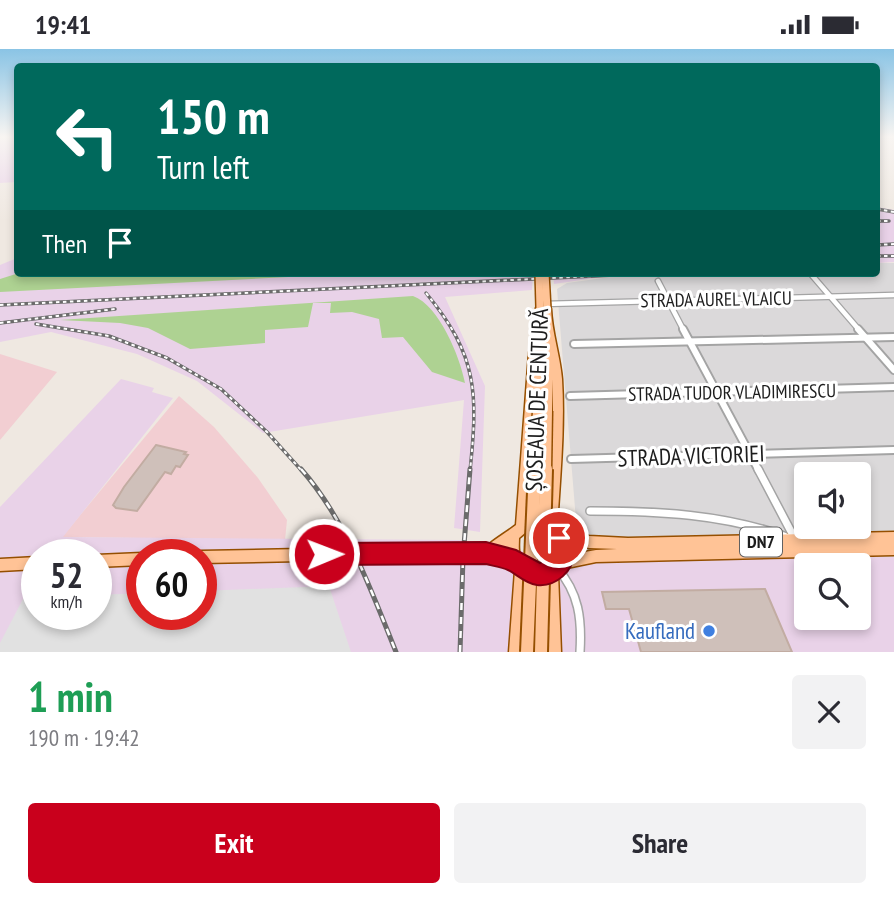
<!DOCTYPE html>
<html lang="en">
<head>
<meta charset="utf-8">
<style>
	:root { --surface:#fff; --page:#f2f2f3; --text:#2b2b33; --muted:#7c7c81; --accent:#c9001c }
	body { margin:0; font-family:"PT Sans Narrow",sans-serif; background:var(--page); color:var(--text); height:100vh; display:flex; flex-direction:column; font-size:26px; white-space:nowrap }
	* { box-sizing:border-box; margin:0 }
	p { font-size:23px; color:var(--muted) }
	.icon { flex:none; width:38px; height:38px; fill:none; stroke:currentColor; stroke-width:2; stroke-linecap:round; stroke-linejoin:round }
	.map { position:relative; height:603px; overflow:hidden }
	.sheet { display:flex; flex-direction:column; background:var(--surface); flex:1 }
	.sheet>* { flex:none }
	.hud { position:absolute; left:14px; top:14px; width:866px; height:214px; border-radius:7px; box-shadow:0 4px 10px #0003; background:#00695c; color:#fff; overflow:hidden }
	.controls { position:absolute; left:794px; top:413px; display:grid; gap:14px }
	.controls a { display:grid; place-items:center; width:77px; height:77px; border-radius:7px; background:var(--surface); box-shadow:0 4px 10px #0003; font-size:35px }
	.speed { position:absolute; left:21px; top:490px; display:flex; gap:14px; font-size:35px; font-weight:700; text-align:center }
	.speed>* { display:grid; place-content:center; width:91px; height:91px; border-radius:50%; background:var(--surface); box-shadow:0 4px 10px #0003; line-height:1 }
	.speed small { font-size:18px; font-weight:400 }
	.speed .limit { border:10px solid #d22; background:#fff; color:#111 }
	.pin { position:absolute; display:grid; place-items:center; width:60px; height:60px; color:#fff; margin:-30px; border:4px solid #fff; border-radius:50%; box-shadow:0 2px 7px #0007 }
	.me { position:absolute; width:77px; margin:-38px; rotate:89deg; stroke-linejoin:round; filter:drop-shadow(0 0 5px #0008) }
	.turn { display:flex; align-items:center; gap:24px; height:147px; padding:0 28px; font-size:32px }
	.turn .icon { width:91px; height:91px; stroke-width:2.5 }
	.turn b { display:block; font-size:49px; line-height:60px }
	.then { display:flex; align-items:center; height:66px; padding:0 28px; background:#0003; gap:14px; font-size:26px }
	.round { display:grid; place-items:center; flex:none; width:74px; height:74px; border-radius:7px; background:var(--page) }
	.head { display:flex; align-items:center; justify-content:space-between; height:119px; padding:0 28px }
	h1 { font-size:42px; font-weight:600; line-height:52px; color:#1e9e55 }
	.primary-button { display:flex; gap:14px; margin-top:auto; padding:14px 28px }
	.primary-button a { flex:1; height:80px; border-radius:7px; background:var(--accent); color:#fff; font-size:28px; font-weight:600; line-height:80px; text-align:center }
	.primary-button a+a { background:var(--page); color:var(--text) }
	.status { display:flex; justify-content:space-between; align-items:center; height:49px; padding:0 35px; background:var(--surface); direction:ltr }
	.status svg { height:19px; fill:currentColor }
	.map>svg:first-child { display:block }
	.residential { fill:#dbd9da; fill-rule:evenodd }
	.commercial { fill:#f2ced2 }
	.industrial { fill:#e9d2e8; fill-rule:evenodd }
	.forest { fill:#aed292 }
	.parking { fill:#e1e1e1 }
	.building { fill:#cfc0ba; stroke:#c2aca2; stroke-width:2 }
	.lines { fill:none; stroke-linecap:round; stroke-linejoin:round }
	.minor-far2-casing { stroke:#a4a4a4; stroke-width:7 }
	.minor-far1-casing { stroke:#a4a4a4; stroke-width:10 }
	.minor-casing { stroke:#a4a4a4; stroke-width:10 }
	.primary-casing { stroke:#954f00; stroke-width:3 }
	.minor-far2 { stroke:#fff; stroke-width:4.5 }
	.minor-far1 { stroke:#fff; stroke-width:6 }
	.minor { stroke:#fff; stroke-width:7 }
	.primary { fill:#ffc396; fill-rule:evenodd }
	.rail-far1-casing { stroke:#6b6b6b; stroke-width:3.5 }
	.rail-casing { stroke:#6b6b6b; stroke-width:5 }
	.rail-far1 { stroke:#fff; stroke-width:2; stroke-dasharray:3.5; stroke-linecap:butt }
	.rail { stroke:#fff; stroke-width:2.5; stroke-dasharray:7; stroke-linecap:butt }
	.primary-bridge-far2-casing { stroke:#954f00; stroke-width:10; stroke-linecap:butt }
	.primary-bridge-far1-casing { stroke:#954f00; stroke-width:13; stroke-linecap:butt }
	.primary-bridge-casing { stroke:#954f00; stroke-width:16; stroke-linecap:butt }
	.primary-bridge-far2 { stroke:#ffc396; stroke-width:7 }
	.primary-bridge-far1 { stroke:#ffc396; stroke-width:10 }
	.primary-bridge { stroke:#ffc396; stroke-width:12 }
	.route { fill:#c9001c; stroke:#830012; stroke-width:2 }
	.shop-dot { fill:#3f7fe0; stroke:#fff; stroke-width:2.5 }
	.labels { text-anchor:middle; stroke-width:6; stroke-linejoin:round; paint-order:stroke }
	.shield { fill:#fff; stroke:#616161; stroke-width:2 }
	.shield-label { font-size:18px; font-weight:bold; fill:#1d1d1d }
	.street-label { font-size:19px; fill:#1d1d1d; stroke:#fff }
	.near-street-label { font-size:23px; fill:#1d1d1d; stroke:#fff }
	.near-shop-label { font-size:23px; fill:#366cbe; stroke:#fff; text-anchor:end }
</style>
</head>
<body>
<div class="status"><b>19:41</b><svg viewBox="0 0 49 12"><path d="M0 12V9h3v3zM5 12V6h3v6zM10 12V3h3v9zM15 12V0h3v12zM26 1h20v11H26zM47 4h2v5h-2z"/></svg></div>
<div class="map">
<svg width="894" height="603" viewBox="0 0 894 603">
	<rect width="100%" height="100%" fill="#efe8e1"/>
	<path class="residential" d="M 877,214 L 894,214 L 894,508 L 547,508 L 576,471 L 557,240 L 567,234 L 610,228 L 690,224 L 877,224 ZM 807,425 L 859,425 L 859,478 L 807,478 Z"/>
	<g class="commercial">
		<polygon points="0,305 57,323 0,391"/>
		<polygon points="179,347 214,378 258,429 287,471 285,491 62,488"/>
	</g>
	<g class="industrial">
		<polygon points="0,88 17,88 17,133 0,134"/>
		<polygon points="877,158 894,161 894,213 877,214"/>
		<polygon points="17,209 18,224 533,224 532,241 445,248 485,337 480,483 454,479 464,351 263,384 197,332 137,305 51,283 0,293 0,216"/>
		<polygon points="553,224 675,224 609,227 554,235"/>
		<path d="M 121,330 L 154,339 L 152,343 L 173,349 L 63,488 L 458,491 L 482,493 L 547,508 L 894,508 L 894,603 L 0,603 L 0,458 ZM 37,506 L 96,506 L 96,565 L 37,565 ZM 142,506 L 201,506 L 201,565 L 142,565 ZM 807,516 L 859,516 L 859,569 L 807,569 Z"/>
	</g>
	<g class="forest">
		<polygon points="19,224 366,224 0,243 0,230"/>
		<path d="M 413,247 C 439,256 460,308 465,334 L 432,323 L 403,288 L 382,289 L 379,270 L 352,263 L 330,264 L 331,254 L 313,254 L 308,278 L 265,281 L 265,294 L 190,300 L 148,279 L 120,274 L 60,271 Z"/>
	</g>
	<polygon class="parking" points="329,537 351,603 0,603 0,594 24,548 37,548 37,565 96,565 96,546 142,544 142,565 201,565 201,542"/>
	<g class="building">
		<polygon points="156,396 186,403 184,405 188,406 180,418 176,417 171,425 165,423 137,462 116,459 113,456 124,438"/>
		<polygon points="765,540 792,603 641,603 629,560 606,560 602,543"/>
	</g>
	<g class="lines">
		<defs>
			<g id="minor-far2">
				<polyline points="810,224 860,282"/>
				<polyline points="658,232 684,282"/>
				<polyline points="544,255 894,246"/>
			</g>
			<g id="minor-far1">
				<polyline points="683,280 759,422"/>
				<polyline points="858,280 894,321"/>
				<polyline points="574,295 894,288"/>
				<polyline points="570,347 894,338"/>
				<polyline points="571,410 894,401"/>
			</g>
			<g id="minor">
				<polyline points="758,420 796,492"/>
				<path d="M 590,462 C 658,462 723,465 787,488"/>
				<path d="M 557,519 C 579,544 582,570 580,603"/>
			</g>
			<g id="primary">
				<path d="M 540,256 L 544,259 L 550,258 L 551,260 C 552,284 560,306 562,330 C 565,379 560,429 557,478 L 589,487 L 628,489 L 894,483 L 894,506 L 596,513 L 562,520 L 558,524 L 561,603 L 547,603 L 546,529 L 542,530 L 527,528 L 523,603 L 509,603 L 515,521 L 512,517 L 482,508 L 480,504 C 486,495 506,484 516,476 L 529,304 L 536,274 L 536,259 ZM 553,330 L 553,378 L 545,480 L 547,484 L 550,485 C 552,490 556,496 556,501 C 559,522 525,522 520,506 C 518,501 519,494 519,489 L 531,479 L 533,475 L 531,471 L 528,470 L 534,363 L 538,365 L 542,362 L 544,365 L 547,366 L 550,365 L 552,362 ZM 565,492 L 589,499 L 617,500 L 596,501 L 568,506 L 569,500 Z"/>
				<polygon points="301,500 305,502 307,506 305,510 301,512 201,514 201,506 196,506 197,504 201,502"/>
				<polygon points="142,504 146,506 142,506 142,516 96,518 96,506"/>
				<polygon points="37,508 37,520 0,522 0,510"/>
			</g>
		</defs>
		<use href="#minor-far2" class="minor-far2-casing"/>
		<use href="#minor-far1" class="minor-far1-casing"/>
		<use href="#minor" class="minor-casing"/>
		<use href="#primary" class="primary-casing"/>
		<use href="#minor-far2" class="minor-far2"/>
		<use href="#minor-far1" class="minor-far1"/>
		<use href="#minor" class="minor"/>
		<use href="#primary" class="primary"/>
		<defs>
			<g id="rail-far1">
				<polyline points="877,160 894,163"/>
				<polyline points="877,172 889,172"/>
				<polyline points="877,196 894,195"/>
				<polyline points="877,207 894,207"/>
				<path d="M 426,244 C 478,307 478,344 470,422"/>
				<polyline points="0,256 655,224"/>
				<polyline points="0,274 115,260"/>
				<polyline points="36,275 109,287 167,309 221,340 267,383 302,422"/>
			</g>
			<g id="rail">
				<path d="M 301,420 C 346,471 371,541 396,603"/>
				<polyline points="460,603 463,509 470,420"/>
			</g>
		</defs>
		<use href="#rail-far1" class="rail-far1-casing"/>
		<use href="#rail" class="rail-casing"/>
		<use href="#rail-far1" class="rail-far1"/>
		<use href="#rail" class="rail"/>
		<defs>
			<g id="primary-bridge-far2">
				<polyline points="539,224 540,259"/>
				<polyline points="545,224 547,260"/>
			</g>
			<g id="primary-bridge-far1">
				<polyline points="535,422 538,361"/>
				<polyline points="546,422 547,362"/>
			</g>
			<g id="primary-bridge">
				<polyline points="301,506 486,504"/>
				<polyline points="527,603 535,420"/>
				<polyline points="541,603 546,420"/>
			</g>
		</defs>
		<use href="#primary-bridge-far2" class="primary-bridge-far2-casing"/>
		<use href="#primary-bridge-far1" class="primary-bridge-far1-casing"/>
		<use href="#primary-bridge" class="primary-bridge-casing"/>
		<use href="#primary-bridge-far2" class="primary-bridge-far2"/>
		<use href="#primary-bridge-far1" class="primary-bridge-far1"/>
		<use href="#primary-bridge" class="primary-bridge"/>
	</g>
	<linearGradient id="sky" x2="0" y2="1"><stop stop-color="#8ac4e5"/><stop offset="0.51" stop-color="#f8f5f2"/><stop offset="1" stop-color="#f8f5f2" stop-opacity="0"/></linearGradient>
	<rect width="894" height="172" fill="url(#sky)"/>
	<path class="route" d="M 559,478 L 567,481 C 570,488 574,496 574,503 C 574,522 556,538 537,536 C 524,534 518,526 508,521 C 501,518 493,517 486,515 L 324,516 L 317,513 L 313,505 L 317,497 L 324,494 L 486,493 L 516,501 L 540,514 L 550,508 C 553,498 548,491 552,481 Z"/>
	<circle class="shop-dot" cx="709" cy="582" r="7"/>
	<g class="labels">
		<rect class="shield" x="740" y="478.5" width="42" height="29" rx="5"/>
		<g class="shield-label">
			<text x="761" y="499">DN7</text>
		</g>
		<g class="street-label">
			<text transform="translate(716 250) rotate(-1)" y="7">STRADA AUREL VLAICU</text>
			<text transform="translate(732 343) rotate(-1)" y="7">STRADA TUDOR VLADIMIRESCU</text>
		</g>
		<g class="near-street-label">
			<text transform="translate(537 351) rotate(-88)" y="8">ȘOSEAUA DE CENTURĂ</text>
			<text transform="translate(691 407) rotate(-2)" y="8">STRADA VICTORIEI</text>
		</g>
		<g class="near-shop-label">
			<text x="695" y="590">Kaufland</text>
		</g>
	</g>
</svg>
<div class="controls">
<a><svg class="icon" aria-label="sound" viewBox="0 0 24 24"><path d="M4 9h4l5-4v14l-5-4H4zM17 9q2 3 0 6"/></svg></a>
<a><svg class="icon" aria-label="search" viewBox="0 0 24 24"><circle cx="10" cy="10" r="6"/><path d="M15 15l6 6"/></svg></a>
</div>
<div class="speed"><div>52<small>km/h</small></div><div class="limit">60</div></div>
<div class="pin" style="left:559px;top:489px;background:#d93025"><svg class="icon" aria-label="arrive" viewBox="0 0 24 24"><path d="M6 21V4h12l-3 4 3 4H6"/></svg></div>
<svg class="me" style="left:324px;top:505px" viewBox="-20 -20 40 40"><circle r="17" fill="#c9001c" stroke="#fff" stroke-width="3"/><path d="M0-11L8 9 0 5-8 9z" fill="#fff"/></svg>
<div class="hud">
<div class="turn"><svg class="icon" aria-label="left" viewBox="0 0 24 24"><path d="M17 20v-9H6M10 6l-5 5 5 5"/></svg><div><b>150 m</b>Turn left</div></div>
<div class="then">Then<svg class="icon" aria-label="arrive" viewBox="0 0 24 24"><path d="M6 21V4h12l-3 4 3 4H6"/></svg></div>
</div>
</div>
<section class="sheet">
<div class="head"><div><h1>1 min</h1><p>190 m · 19:42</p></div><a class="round"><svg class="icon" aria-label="close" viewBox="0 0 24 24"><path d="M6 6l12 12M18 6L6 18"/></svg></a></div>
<div class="primary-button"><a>Exit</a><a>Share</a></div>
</section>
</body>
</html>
